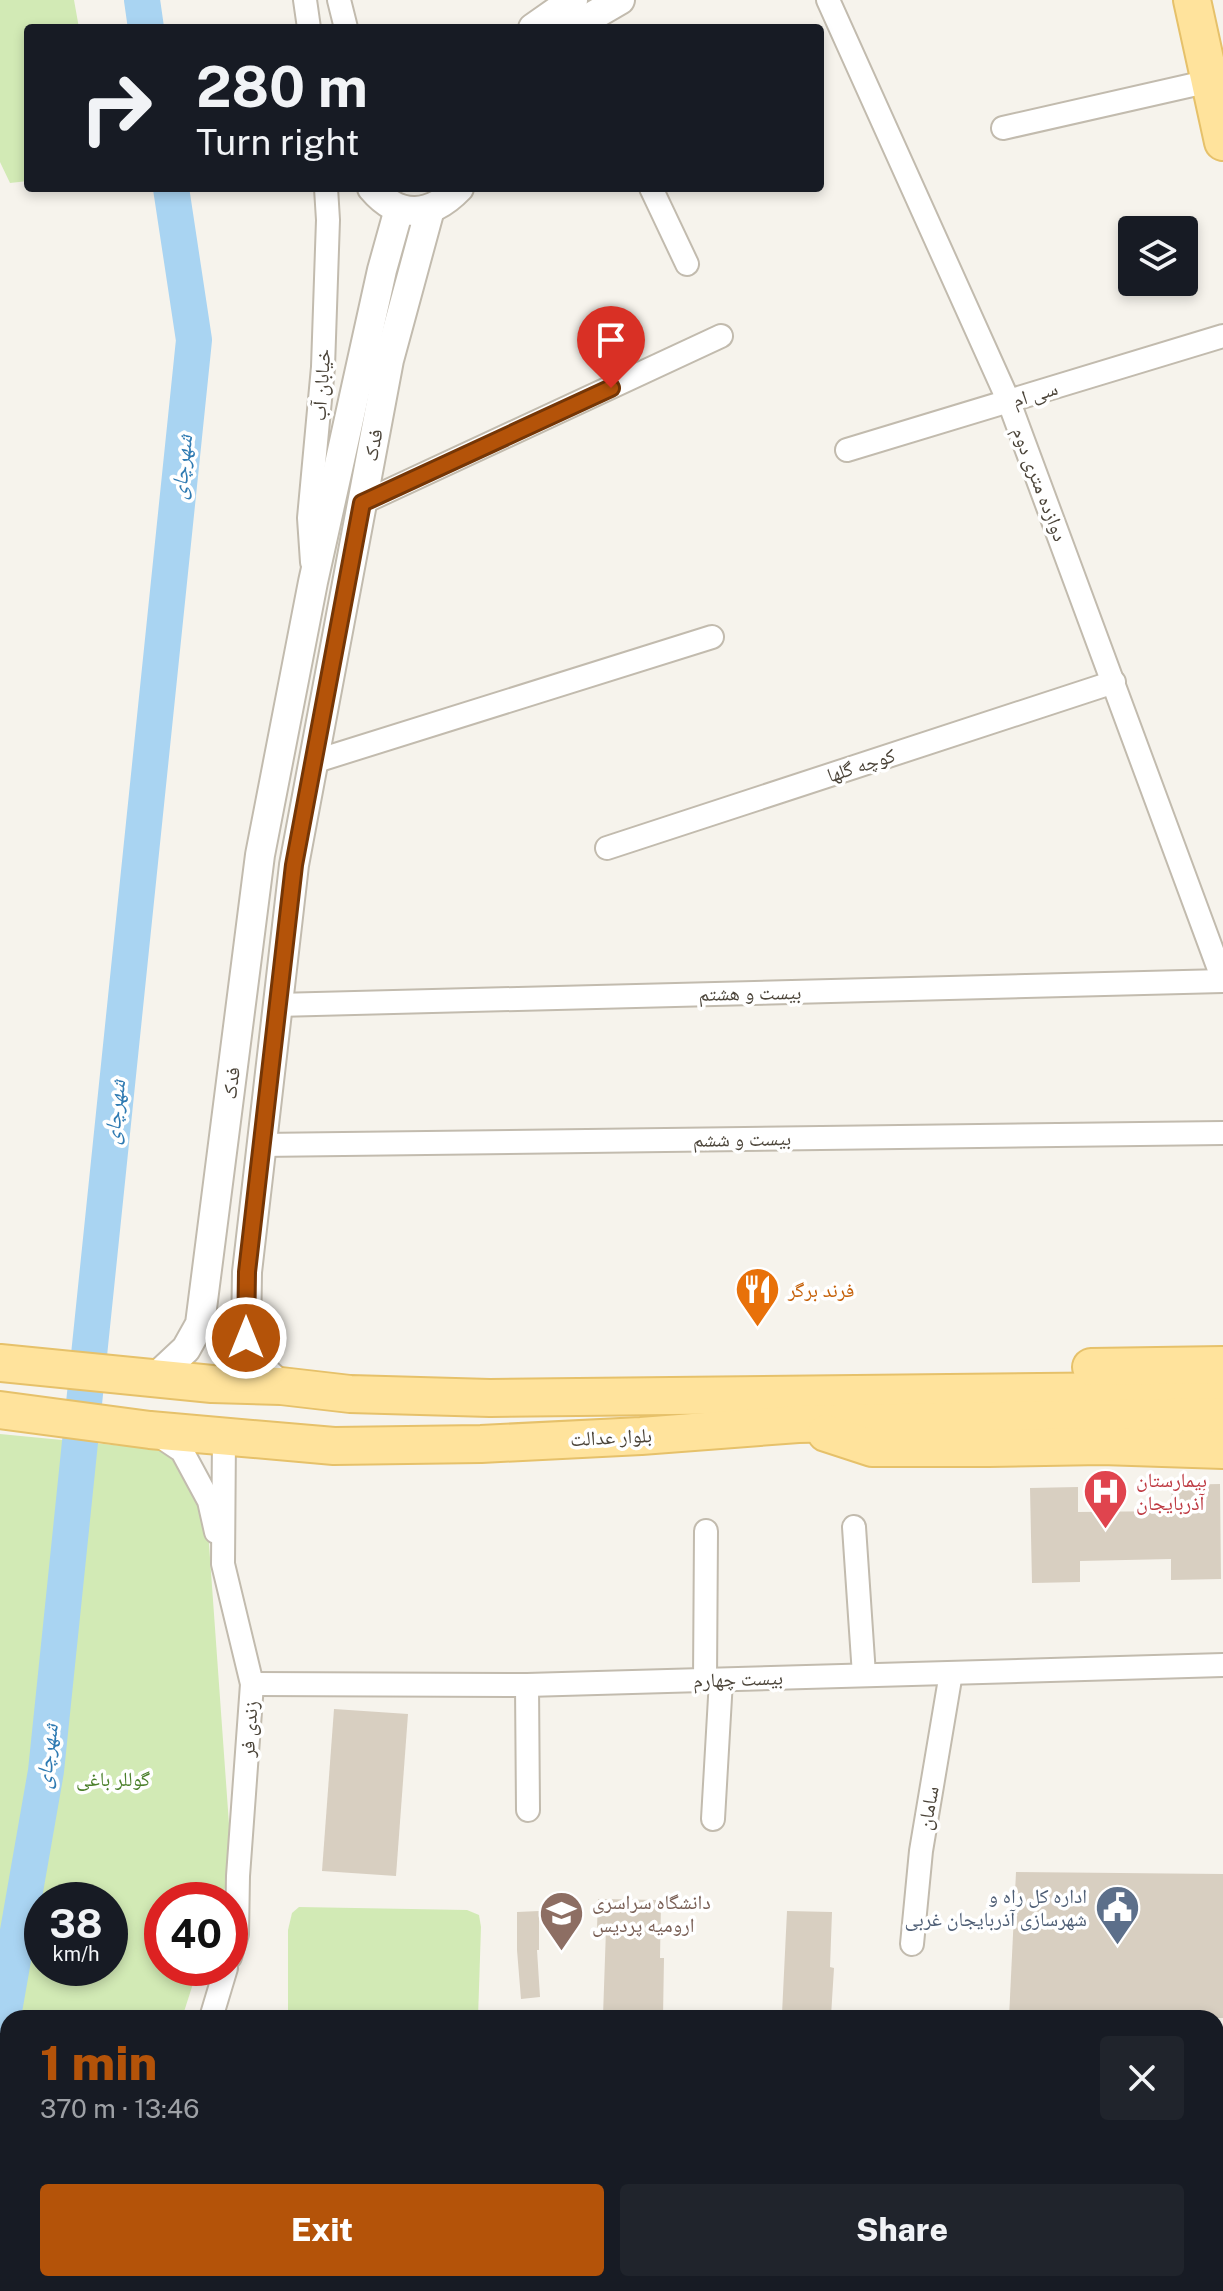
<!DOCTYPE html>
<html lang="en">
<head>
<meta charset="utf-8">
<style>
	:root { --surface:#171b24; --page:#20242c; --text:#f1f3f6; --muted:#9ea1a6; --accent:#b45309 }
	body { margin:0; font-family:"Public Sans","Noto Naskh Arabic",sans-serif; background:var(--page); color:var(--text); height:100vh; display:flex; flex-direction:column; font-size:30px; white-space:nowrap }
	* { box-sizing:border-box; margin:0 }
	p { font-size:26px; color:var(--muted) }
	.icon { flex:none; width:44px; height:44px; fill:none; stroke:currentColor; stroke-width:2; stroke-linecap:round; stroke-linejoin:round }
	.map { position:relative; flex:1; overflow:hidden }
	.sheet { position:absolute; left:0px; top:2010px; width:1224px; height:282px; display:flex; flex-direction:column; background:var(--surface); border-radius:24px 24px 0 0; box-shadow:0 4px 12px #0003 }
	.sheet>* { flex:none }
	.guide { position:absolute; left:24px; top:24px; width:800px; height:168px; border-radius:8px; box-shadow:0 4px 12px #0003; background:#171b24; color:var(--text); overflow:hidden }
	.fabs { position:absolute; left:1118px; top:216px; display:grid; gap:16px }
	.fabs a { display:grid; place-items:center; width:80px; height:80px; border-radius:8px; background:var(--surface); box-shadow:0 4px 12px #0003; font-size:40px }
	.speed { position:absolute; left:24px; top:1882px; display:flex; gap:16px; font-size:40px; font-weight:700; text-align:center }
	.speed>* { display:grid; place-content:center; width:104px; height:104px; border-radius:50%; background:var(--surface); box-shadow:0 4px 12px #0003; line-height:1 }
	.speed small { font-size:20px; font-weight:400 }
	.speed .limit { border:12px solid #d22; background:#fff; color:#111 }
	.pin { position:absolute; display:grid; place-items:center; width:68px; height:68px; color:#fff; margin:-82px -34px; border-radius:50% 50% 50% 0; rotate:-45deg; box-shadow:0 0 8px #0007 }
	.pin .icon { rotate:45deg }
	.me { position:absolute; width:88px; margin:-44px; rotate:0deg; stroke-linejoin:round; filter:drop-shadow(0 0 6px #0008) }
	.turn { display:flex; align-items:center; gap:28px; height:168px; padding:0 40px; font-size:36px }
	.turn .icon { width:104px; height:104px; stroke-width:2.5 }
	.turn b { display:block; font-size:56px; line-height:68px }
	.round { display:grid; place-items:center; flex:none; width:84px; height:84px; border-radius:8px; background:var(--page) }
	.summary { display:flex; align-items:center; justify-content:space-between; height:136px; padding:0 40px }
	h1 { font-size:48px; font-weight:800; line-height:60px; color:var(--accent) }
	.cta { display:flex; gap:16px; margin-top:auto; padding:16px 40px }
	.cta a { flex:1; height:92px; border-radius:8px; background:var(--accent); color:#fff; font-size:32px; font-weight:800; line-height:92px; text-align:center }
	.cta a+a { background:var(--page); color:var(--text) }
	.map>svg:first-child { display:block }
	.green { fill:#d2eab5; fill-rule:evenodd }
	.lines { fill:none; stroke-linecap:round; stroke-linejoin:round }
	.river { stroke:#a9d4f2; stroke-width:36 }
	.building { fill:#d8cfc1 }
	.minor-casing { stroke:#c2bbae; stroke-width:26 }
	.tertiary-casing { stroke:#c2bbae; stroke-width:32 }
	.primary-casing { stroke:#e6c16a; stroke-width:40 }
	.minor { stroke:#fff; stroke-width:22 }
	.tertiary { stroke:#fff; stroke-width:28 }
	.primary { stroke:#ffe39c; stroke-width:36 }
	.route-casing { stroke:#753606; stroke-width:20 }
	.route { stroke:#b45309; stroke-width:14 }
	.labels { text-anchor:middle; stroke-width:7; stroke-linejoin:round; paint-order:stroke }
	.street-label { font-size:20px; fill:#4b4439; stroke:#fff }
	.food-label { font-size:20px; fill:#c56008; stroke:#fff; text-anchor:start }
	.health-label { font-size:20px; fill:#be3a42; stroke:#fff; text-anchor:start }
	.park-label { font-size:20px; fill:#4a7f2a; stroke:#fff }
	.service-label { font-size:20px; fill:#4e5e75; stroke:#fff; text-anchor:end }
	.education-label { font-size:20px; fill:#785e54; stroke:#fff; text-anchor:start }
	.water-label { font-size:22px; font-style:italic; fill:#2e7ab2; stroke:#fff }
</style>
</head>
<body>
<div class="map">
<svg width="1223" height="2291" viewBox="0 0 1223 2291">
	<rect width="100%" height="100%" fill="#f6f3ec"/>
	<g class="green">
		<polygon points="0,0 74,0 79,28 28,28 28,181 10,183 0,162"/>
		<path d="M 0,1434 L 166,1450 L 182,1464 L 192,1484 L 208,1530 L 232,1866 L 221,1900 L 162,1900 L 162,1968 L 198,1968 L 182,2018 L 8,2018 L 8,2284 L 95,2284 L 93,2291 L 0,2291 ZM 42,1900 L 110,1900 L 110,1968 L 42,1968 Z"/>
		<polygon points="299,1907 467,1910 479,1915 481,1927 478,2018 288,2018 288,1930 292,1913"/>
	</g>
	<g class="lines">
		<g class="river">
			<polyline points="142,0 146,28"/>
			<polyline points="0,2034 46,1771 194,340 171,188"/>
		</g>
	</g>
	<g class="building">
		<polygon points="1220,1484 1221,1579 1171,1580 1171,1559 1080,1561 1080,1582 1032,1583 1030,1488 1078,1487 1078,1512 1172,1511 1171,1485"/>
		<polygon points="334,1709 408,1714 396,1876 322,1871"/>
		<polygon points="1016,1872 1223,1874 1223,2018 1009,2018"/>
		<polygon points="598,1899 661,1900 660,1958 664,1958 663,2017 603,2016 606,1929 597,1928"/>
		<polygon points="539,1911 539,1950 537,1950 540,1997 521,1999 517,1950 517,1912"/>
		<polygon points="787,1911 832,1912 830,1967 834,1968 831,2016 782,2014"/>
	</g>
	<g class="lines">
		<defs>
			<g id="minor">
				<polyline points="305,0 309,28"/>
				<polyline points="339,0 346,28"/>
				<polyline points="828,0 1009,402 1223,980"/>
				<polyline points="1003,128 1210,81"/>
				<polyline points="651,188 687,264"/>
				<polyline points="847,450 1223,336"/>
				<polyline points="362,503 721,336"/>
				<polyline points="312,562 309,518 323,367 328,220 326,188"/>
				<polyline points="313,762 712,637"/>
				<polyline points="607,848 1114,682"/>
				<polyline points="277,1005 1223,981"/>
				<polyline points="260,1145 1223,1133"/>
				<polyline points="158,1435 182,1451 209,1501 216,1532"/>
				<polyline points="224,1437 223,1564 252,1684 238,1876 237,1934 230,1957"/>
				<polyline points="854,1527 864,1675"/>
				<polyline points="705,1680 706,1531"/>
				<polyline points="252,1684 527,1685 1223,1665"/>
				<polyline points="527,1685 528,1810"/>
				<polyline points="713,1819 721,1680"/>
				<polyline points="912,1944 921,1851 951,1673"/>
				<polyline points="211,2018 226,1968"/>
				<polyline points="125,2291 127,2284"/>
			</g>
			<g id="tertiary">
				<polyline points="533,28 573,0"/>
				<polyline points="572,28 620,0"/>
				<path d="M 372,188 C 399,220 431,217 459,188"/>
				<polyline points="155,1378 186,1349 200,1324 260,855 313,582 382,270 399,209"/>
				<polyline points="281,1386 258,1365 246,1338 247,1272 294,865 389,360 430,209"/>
			</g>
			<g id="primary">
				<polyline points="1192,0 1223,142"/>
				<polyline points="0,1363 212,1384 281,1386 350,1394 490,1398 1223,1390"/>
				<polyline points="1091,1367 1223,1365"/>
				<polyline points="0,1410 150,1430 334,1446 481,1444 641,1436 798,1424 1223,1416"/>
				<polyline points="826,1433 872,1448 989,1448 1102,1446 1223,1450"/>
			</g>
		</defs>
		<use href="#minor" class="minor-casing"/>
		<use href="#tertiary" class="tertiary-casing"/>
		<use href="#primary" class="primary-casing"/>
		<use href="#minor" class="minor"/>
		<use href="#tertiary" class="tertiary"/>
		<use href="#primary" class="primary"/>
	</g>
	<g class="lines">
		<defs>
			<polyline id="route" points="246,1338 247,1272 294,865 362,503 611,388"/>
		</defs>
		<use href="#route" class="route-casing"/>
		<use href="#route" class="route"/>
	</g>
	<defs>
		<symbol id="restaurant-pin" viewBox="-11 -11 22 30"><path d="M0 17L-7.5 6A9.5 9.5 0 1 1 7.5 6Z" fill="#e8710a" stroke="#fff"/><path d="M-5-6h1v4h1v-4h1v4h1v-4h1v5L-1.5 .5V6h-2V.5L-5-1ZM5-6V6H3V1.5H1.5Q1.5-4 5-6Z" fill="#fff"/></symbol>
		<symbol id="hospital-pin" viewBox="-11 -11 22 30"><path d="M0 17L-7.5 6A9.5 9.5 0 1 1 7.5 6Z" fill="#e0444e" stroke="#fff"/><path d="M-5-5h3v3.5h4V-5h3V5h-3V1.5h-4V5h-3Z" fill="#fff"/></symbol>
		<symbol id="civic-pin" viewBox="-11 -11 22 30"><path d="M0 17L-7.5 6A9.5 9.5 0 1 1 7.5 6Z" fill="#5c6f8a" stroke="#fff"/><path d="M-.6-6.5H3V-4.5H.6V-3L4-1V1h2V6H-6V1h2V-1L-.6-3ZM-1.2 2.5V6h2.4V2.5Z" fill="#fff"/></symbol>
		<symbol id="university-pin" viewBox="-11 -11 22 30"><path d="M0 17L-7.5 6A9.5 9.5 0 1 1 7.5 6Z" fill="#8d6e63" stroke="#fff"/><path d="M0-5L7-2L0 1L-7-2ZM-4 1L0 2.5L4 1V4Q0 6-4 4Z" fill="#fff"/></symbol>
	</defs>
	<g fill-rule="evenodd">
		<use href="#restaurant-pin" x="732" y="1264" width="51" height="69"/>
		<use href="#hospital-pin" x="1080" y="1466" width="51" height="69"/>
		<use href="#civic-pin" x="1092" y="1882" width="51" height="69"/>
		<use href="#university-pin" x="536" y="1888" width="51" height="69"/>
	</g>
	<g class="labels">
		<g class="street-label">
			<text transform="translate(321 385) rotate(-86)" y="7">خیابان آب</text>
			<text transform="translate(1035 394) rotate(-17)" y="7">سی ام</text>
			<text transform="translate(373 445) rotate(-79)" y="7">فدک</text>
			<text transform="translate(1040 484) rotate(69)" y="7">دوازده متری دوم</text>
			<text transform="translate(861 765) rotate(-18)" y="7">کوچه گلها</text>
			<text transform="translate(750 993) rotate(-1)" y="7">بیست و هشتم</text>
			<text transform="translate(231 1083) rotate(-83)" y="7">فدک</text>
			<text transform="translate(742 1139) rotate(-1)" y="7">بیست و ششم</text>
			<text transform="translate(611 1437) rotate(-3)" y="7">بلوار عدالت</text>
			<text transform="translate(738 1679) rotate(-2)" y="7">بیست چهارم</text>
			<text transform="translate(249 1729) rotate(-86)" y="7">زندی فر</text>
			<text transform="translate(928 1808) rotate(-80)" y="7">سامان</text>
		</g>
		<g class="food-label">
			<text x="788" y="1297">فرند برگر</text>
		</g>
		<g class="health-label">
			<text x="1136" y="1487">بیمارستان<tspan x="1136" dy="23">آذربایجان</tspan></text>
		</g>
		<g class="park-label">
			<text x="113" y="1786">گوللر باغی</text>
		</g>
		<g class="service-label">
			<text x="1087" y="1903">اداره کل راه و<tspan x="1087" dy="23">شهرسازی آذربایجان غربی</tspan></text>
		</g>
		<g class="education-label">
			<text x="592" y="1909">دانشگاه سراسری<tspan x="592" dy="23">ارومیه پردیس</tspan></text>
		</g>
		<g class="water-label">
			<text transform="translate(181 467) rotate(-84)" y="8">شهرچای</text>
			<text transform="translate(114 1112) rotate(-84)" y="8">شهرچای</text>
			<text transform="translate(46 1756) rotate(-83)" y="8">شهرچای</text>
		</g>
	</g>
</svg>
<div class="fabs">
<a><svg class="icon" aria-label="layers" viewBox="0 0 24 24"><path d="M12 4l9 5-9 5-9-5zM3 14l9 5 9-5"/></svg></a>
</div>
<div class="speed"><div>38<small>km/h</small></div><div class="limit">40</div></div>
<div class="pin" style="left:611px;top:388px;background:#d93025"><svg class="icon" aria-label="arrive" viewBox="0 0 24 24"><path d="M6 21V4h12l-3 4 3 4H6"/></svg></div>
<svg class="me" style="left:246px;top:1338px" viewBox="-20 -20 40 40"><circle r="17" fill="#b45309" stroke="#fff" stroke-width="3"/><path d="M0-11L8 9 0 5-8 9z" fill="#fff"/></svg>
<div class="guide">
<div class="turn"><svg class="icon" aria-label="right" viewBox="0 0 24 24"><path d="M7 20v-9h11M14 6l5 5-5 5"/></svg><div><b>280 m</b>Turn right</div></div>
</div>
<section class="sheet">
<div class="summary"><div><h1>1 min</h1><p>370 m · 13:46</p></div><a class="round"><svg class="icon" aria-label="close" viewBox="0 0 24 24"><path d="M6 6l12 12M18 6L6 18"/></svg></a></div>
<div class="cta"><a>Exit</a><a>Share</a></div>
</section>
</div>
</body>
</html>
